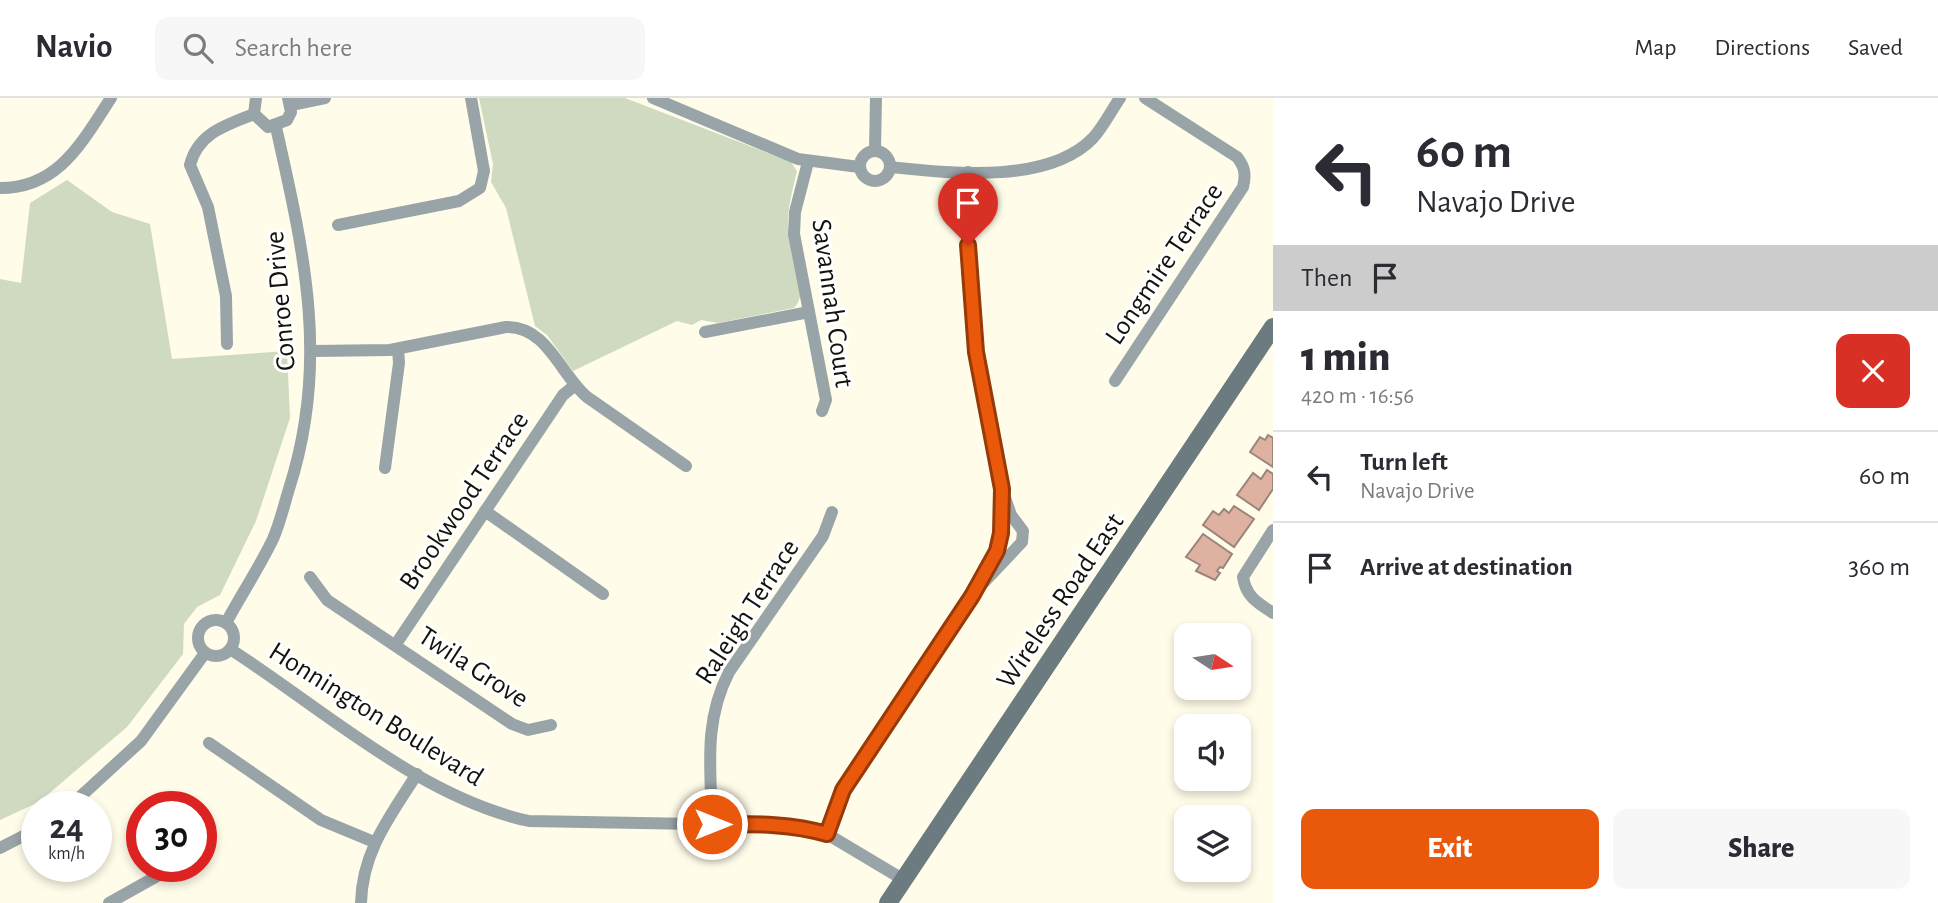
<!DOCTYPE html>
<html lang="en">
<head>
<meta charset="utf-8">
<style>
	:root { --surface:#fff; --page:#f7f7f7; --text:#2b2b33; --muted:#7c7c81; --line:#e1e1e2; --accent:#ea580c }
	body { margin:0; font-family:"Alegreya Sans",sans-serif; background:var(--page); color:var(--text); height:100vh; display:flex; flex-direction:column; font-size:26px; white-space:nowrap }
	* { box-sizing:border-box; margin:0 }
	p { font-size:23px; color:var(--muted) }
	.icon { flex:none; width:38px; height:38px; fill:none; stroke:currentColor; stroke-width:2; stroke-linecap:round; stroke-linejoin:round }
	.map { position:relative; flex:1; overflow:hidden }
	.panel { display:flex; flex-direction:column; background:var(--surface); width:665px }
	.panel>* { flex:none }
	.banner { background:#fff; color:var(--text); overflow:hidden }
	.needle { width:46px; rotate:102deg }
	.controls { position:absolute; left:1174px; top:525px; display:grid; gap:14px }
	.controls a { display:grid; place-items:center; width:77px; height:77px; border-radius:14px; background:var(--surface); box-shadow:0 4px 10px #0003; font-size:35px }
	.speed { position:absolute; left:21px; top:693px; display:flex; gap:14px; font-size:35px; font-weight:700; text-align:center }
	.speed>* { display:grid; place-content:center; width:91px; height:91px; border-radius:50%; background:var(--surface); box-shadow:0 4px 10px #0003; line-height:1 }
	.speed small { font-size:18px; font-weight:400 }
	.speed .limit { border:10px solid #d22; background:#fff; color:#111 }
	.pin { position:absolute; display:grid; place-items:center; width:60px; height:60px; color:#fff; margin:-72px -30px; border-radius:50% 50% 50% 0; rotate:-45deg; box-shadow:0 0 7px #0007 }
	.pin .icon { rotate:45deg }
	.me { position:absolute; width:77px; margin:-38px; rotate:90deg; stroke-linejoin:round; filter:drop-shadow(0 0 5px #0008) }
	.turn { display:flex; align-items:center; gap:24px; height:147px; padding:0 28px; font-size:32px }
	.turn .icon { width:91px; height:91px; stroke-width:2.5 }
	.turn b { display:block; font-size:49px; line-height:60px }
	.then { display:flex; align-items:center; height:66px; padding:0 28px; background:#0003; gap:14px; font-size:26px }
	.round { display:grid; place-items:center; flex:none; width:74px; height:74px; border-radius:14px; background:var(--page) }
	.overview { display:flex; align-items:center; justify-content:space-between; height:119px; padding:0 28px }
	h1 { font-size:42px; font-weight:800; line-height:52px }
	.cta { display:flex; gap:14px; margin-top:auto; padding:14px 28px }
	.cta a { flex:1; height:80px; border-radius:14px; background:var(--accent); color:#fff; font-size:28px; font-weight:800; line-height:80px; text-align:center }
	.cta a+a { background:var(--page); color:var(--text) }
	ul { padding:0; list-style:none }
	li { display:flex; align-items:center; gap:21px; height:91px; padding:0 28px; border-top:2px solid var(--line) }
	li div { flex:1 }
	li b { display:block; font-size:26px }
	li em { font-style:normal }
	header { display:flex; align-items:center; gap:42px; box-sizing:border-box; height:98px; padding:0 35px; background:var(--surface); border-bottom:2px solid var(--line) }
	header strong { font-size:33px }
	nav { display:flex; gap:38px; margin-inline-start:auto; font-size:24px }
	.search { width:490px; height:63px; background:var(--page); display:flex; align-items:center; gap:18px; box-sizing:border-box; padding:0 24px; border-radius:14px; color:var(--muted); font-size:26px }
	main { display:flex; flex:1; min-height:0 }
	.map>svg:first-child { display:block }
	.green { fill:#d0dac1 }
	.building { fill:#deb1a1; stroke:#9b847c; stroke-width:2 }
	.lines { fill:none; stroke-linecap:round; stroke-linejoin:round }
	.street { stroke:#99a4a8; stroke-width:12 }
	.secondary { stroke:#6b7b80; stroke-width:18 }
	.route-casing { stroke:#983908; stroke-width:18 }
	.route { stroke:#ea580c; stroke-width:12 }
	.labels { text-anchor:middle; stroke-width:6; stroke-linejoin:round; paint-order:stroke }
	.street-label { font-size:28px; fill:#14130b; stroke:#fff }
</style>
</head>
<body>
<header>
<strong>Navio</strong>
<div class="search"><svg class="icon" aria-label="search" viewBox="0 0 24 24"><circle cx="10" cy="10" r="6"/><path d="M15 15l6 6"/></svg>Search here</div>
<nav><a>Map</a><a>Directions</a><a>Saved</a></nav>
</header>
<main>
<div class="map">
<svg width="1273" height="805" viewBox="0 0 1273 805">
	<rect width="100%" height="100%" fill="#fffce9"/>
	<g class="green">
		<path d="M 479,0 L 625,0 L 791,64 L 797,73 C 793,91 787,111 788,129 C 789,152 812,191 794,210 L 718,225 L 701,222 L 692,227 L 677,223 L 573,273 L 547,237 L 535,228 L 506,110 L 491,84 L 493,66 Z"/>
		<polygon points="67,82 112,114 150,126 172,261 287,253 290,320 256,423 220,497 197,509 184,526 183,556 127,629 39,704 0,722 0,181 21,185 30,105"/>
	</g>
	<g class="building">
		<polygon points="1268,337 1273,340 1273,369 1250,354 1260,339 1265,342"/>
		<polygon points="1267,372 1273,376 1273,391 1259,412 1237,397 1253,375 1261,381"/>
		<polygon points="1234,408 1254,421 1234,449 1203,427 1213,413 1219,417 1224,411 1229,415"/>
		<polygon points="1203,436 1232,456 1223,470 1220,469 1217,473 1220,475 1215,482 1196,473 1200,467 1186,459"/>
	</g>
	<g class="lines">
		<g class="street">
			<polyline points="256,0 254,16 268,29 287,22 291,14 288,0"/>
			<polyline points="653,0 798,61 859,69"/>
			<polyline points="291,7 325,0"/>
			<polyline points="875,52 876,0"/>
			<circle cx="875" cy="68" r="15"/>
			<polyline points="808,64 795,114 794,136 826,302 822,313"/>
			<path d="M 890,69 C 949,75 1048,87 1093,40 C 1103,29 1111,13 1120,0"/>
			<polyline points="968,74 967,172 976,254 1002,391 1011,417 1023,433 1022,444 972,497"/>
			<path d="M 0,90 C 59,90 82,44 111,0"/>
			<polyline points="338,127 459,103 480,90 484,73 471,0"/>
			<polyline points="705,234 809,214"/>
			<path d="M 227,246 L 226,198 L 208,109 L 190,67 C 198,35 226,27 254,16"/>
			<path d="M 313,253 L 390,252 L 506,229 C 547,228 560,276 587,299 L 686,368"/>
			<path d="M 1115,283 L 1243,89 C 1246,77 1245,69 1237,59 L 1145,0"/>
			<polyline points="385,370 399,265 398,251"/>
			<polyline points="485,413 603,496"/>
			<path d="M 1273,432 L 1243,479 C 1246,499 1258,505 1273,515"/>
			<polyline points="310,479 327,502 512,626 528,632 551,627"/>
			<circle cx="216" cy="540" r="18"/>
			<path d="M 226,525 C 241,497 259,470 273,441 C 280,425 284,407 289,391 C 330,264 304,154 276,29"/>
			<polyline points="396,546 563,297 574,288"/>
			<path d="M 230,551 C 322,610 421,700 529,723 L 800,728 L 827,736 L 904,782"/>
			<polyline points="209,645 321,722 374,744"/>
			<polyline points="69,709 141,643 205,555"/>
			<path d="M 712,726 C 711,671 703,625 729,574 L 823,438 L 832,414"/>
			<polyline points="827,736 843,692 972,497 997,453 1001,435 1002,402"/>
			<polyline points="0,750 37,731"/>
			<polyline points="109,805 159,777"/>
			<path d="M 361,805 C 362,754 390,718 417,676"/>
		</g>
		<polyline class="secondary" points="888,805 1273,229"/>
	</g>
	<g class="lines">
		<defs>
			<path id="route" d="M 712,726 C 752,726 789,725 827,736 L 843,692 L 972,498 L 997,453 L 1001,435 L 1002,391 L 976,254 L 968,147"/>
		</defs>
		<use href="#route" class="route-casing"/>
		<use href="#route" class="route"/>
	</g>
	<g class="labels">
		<g class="street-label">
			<text transform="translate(1163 165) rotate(-56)" y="10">Longmire Terrace</text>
			<text transform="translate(279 203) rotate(-95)" y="10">Conroe Drive</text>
			<text transform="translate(834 205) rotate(82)" y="10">Savannah Court</text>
			<text transform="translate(463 402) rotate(-56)" y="10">Brookwood Terrace</text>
			<text transform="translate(1059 502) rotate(-56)" y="10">Wireless Road East</text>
			<text transform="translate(746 513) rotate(-57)" y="10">Raleigh Terrace</text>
			<text transform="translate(474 568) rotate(33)" y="10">Twila Grove</text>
			<text transform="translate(377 615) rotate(32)" y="10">Honnington Boulevard</text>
		</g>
	</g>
</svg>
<div class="controls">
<a><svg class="needle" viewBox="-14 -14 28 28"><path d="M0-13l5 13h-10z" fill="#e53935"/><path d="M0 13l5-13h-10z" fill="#7c7c81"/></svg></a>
<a><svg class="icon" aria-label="sound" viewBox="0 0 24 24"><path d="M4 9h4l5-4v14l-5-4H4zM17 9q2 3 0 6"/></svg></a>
<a><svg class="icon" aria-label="layers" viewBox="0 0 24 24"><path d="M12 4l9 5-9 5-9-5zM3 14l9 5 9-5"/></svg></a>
</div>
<div class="speed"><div>24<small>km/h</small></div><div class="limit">30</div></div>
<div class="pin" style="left:968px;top:147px;background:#d93025"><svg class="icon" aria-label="arrive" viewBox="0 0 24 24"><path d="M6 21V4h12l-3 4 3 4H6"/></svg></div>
<svg class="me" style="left:712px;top:726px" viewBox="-20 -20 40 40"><circle r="17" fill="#ea580c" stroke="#fff" stroke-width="3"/><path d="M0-11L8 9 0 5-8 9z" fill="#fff"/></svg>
</div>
<section class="panel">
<div class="banner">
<div class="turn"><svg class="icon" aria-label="left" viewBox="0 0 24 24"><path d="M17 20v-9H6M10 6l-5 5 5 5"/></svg><div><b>60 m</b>Navajo Drive</div></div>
<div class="then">Then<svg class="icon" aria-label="arrive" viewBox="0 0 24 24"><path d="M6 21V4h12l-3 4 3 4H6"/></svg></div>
</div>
<div class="overview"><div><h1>1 min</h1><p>420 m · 16:56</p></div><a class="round" style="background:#d93025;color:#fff"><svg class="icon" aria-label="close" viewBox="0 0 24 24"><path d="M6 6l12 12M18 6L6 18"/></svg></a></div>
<ul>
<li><svg class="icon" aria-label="left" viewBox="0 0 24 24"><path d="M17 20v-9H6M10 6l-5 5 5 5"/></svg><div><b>Turn left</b><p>Navajo Drive</p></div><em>60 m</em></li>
<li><svg class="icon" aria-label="arrive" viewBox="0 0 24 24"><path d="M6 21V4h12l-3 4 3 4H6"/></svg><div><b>Arrive at destination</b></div><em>360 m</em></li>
</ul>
<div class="cta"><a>Exit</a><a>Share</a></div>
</section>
</main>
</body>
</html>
